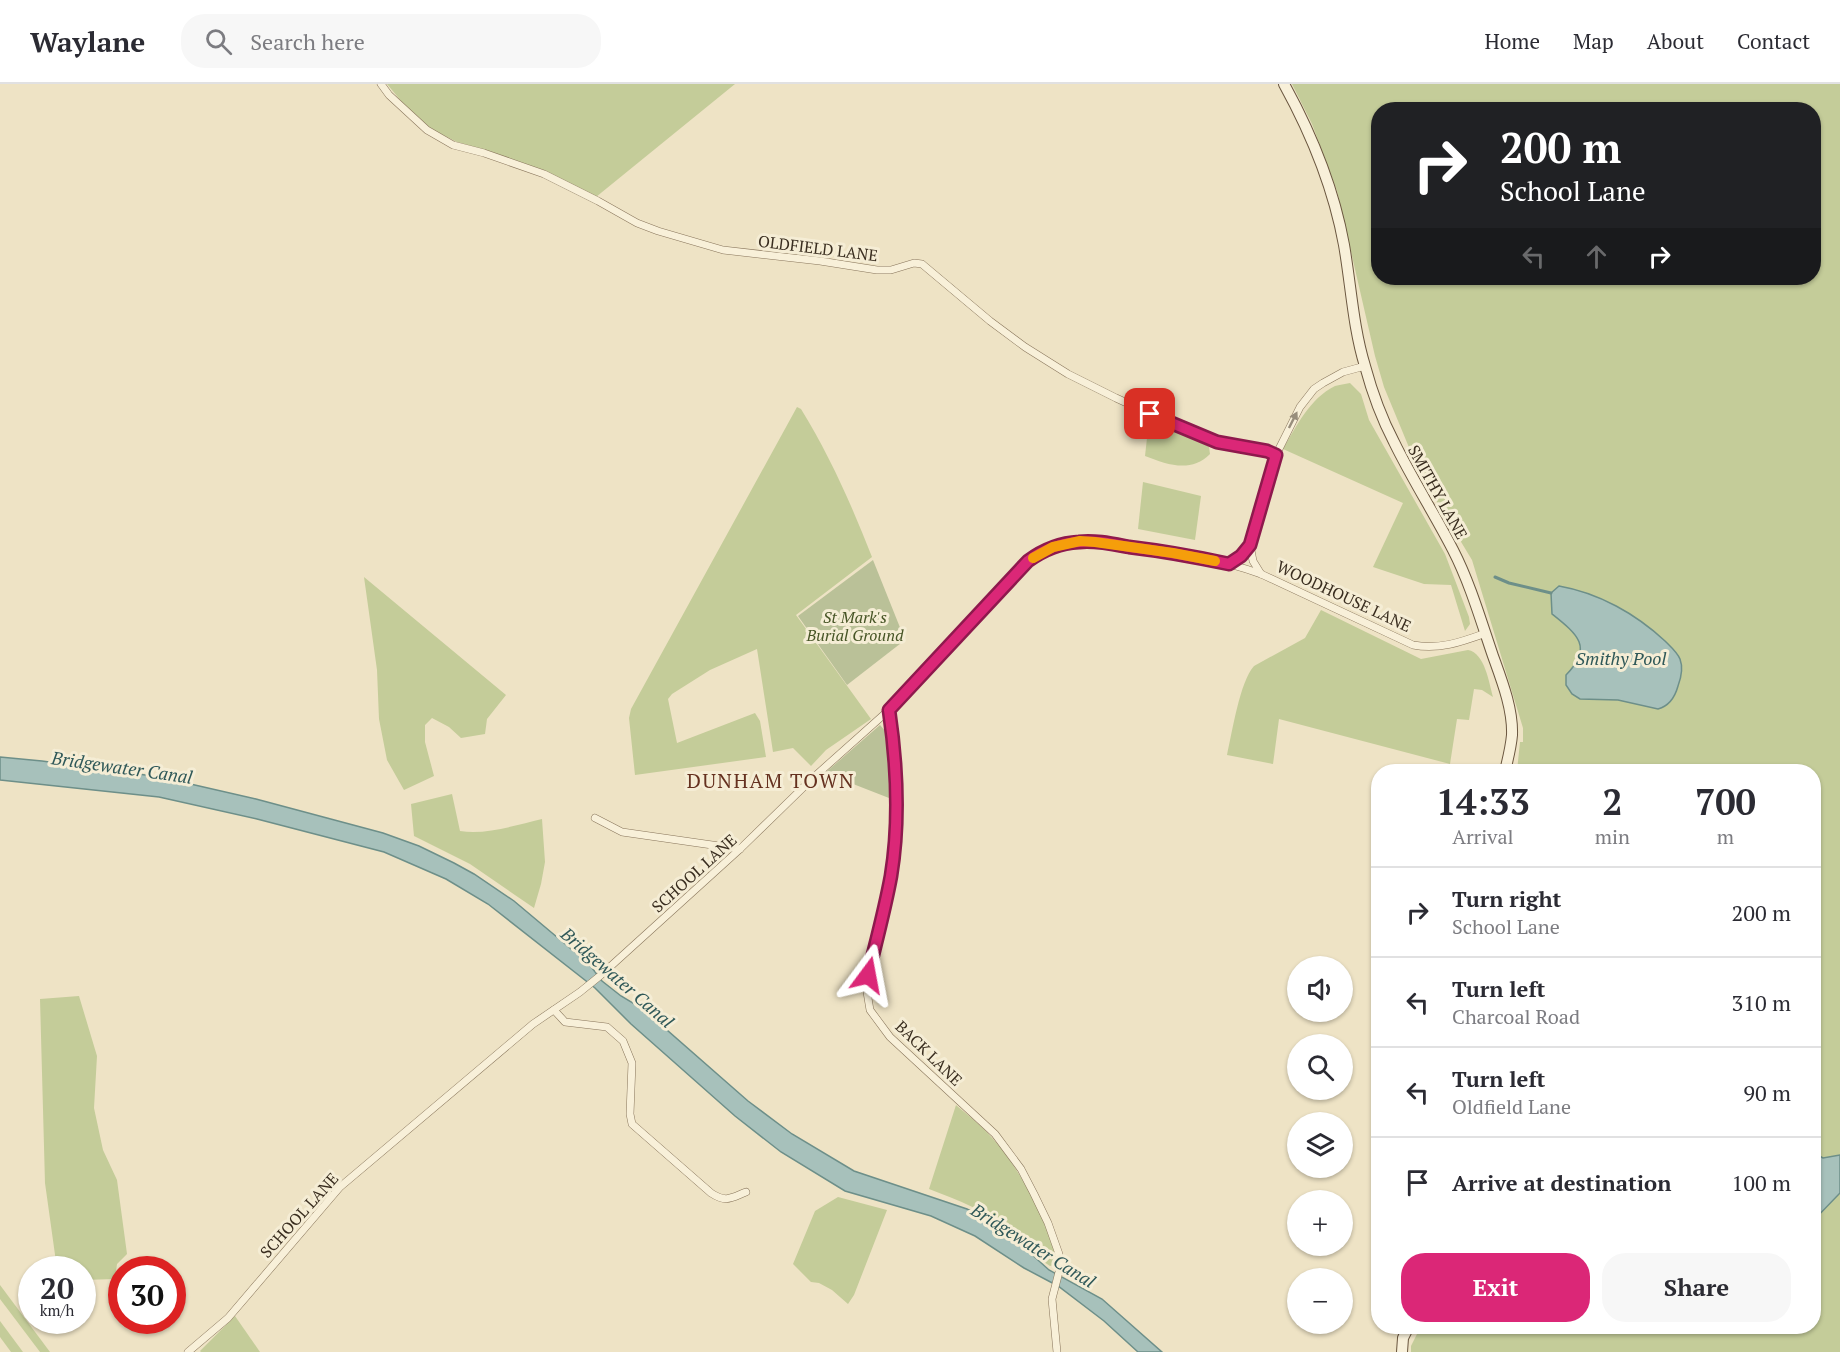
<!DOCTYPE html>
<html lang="en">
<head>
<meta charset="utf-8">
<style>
	:root { --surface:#fff; --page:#f7f7f7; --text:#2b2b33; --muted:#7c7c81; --line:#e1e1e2; --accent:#db2777 }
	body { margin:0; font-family:"PT Serif",serif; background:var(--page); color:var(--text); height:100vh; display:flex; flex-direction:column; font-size:22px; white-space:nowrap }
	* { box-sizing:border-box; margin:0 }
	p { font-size:20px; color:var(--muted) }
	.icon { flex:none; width:33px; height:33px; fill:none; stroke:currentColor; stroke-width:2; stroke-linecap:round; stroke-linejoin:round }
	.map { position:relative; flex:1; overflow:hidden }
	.details { position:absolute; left:1371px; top:680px; width:450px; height:570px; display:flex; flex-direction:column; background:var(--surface); border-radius:24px; box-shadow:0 2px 4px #0004 }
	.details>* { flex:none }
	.banner { position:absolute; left:1371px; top:18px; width:450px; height:183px; border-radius:24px; box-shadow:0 2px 4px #0004; background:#202124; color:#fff; overflow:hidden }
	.tools { position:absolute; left:1287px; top:872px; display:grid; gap:12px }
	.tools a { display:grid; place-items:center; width:66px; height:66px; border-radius:50%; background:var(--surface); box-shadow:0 2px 4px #0004; font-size:30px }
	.speed { position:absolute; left:18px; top:1172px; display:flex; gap:12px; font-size:30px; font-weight:700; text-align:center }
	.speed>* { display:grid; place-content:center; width:78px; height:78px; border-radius:50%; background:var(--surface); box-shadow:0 2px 4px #0004; line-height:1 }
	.speed small { font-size:15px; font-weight:400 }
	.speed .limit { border:9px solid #d22; background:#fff; color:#111 }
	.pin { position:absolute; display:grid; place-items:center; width:51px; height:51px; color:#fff; margin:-26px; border-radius:12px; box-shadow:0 3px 9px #0006 }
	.me { position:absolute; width:66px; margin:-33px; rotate:13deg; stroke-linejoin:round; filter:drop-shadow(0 0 4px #0008) }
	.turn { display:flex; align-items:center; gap:21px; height:126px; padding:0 30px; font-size:27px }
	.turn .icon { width:78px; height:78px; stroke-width:2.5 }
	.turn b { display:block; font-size:42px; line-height:51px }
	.lanes { display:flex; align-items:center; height:57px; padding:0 30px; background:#0003; justify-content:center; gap:30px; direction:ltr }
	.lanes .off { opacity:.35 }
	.eta { display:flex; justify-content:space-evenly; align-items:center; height:102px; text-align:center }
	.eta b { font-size:36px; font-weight:700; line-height:42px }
	.cta { display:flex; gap:12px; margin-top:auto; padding:12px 30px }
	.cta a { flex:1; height:69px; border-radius:24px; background:var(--accent); color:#fff; font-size:24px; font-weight:700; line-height:69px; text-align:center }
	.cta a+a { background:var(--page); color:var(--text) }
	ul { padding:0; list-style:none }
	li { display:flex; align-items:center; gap:18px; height:90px; padding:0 30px; border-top:2px solid var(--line) }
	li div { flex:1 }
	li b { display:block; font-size:22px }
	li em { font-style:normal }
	header { display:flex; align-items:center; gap:36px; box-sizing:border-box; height:84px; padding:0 30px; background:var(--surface); border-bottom:2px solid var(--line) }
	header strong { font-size:28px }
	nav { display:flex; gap:33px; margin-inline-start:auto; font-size:21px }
	.search { width:420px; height:54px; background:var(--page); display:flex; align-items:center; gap:15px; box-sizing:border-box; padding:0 21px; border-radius:24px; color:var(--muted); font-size:22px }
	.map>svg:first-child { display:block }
	.green { fill:#c4cc99; fill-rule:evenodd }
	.cemetery { fill:#bac198 }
	.water { fill:#a7c1bb; stroke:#6d8f89; stroke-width:1.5 }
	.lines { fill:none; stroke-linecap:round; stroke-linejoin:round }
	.stream { stroke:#6d8f89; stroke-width:3 }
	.minor-casing { stroke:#88755b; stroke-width:8 }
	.secondary-casing { stroke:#6a563f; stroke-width:12 }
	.minor { stroke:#f8f0d9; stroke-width:7 }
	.secondary { stroke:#f8f0d9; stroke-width:10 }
	.oneway { fill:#988e7c }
	.route-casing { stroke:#8e194d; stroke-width:15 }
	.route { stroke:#db2777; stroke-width:10 }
	.slow { stroke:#f59e0b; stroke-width:10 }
	.labels { text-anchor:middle; stroke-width:6; stroke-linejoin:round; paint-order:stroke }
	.street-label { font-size:16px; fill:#392d1f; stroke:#f5edd5 }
	.park-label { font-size:16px; font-style:italic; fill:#475526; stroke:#f5edd5 }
	.water-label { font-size:18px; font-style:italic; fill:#2f5858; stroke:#f5edd5 }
	.quarter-label { font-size:20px; letter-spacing:1.5px; fill:#65311f; stroke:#f5edd5 }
</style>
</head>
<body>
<header>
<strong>Waylane</strong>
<div class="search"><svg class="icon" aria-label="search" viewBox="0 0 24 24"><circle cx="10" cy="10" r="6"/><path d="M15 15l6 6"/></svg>Search here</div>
<nav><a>Home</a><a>Map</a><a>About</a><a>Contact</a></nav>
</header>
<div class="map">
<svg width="1840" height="1268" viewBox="0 0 1840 1268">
	<rect width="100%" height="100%" fill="#eee3c5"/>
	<g class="green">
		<polygon points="387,0 735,0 596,113 546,88 489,67 457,58 431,45 406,23"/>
		<path d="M 1292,0 L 1840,0 L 1840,1268 L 1411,1268 L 1411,1262 L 1421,1242 L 1814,1242 L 1814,687 L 1517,687 L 1520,658 L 1523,658 L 1523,644 L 1472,476 L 1420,390 L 1384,303 L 1375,272 L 1337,107 L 1312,40 ZM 1378,26 L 1814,26 L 1814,194 L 1378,194 Z"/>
		<path d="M 1350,299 L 1361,310 L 1369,336 L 1445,470 L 1469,533 L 1470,540 L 1465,547 L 1451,501 L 1424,500 L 1373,483 L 1403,419 L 1283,365 C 1296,343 1310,314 1335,302 C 1339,301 1345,300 1350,299 Z"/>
		<path d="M 797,323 L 801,325 C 830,372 852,422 872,473 L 796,531 L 871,635 L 826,666 L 811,682 L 793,664 L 773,668 L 757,565 L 710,586 L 672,610 L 668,615 L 677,659 L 755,629 L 760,637 L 766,673 L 635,691 L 629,634 L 631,625 Z"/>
		<path d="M 1149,336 L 1196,355 L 1209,363 L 1210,370 C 1191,389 1168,381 1145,372 Z"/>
		<polygon points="1143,398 1201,412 1195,456 1138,445"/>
		<polygon points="364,493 506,611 487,635 485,650 461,654 449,643 432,634 425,641 425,658 434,692 404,706 387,676 379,635 377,586"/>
		<path d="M 1321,526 L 1421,575 L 1468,566 C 1485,569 1489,599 1493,613 L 1482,606 L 1474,605 L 1469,636 L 1457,635 L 1450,680 L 1279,635 L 1273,680 L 1227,671 C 1232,649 1240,597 1254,582 L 1305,554 Z"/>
		<path d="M 452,710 L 460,747 C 487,751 516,741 542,735 L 545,778 L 541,800 L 534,824 L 470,780 L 414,752 L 411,720 Z"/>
		<polygon points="79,912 97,972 94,1024 103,1066 117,1096 127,1170 117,1180 115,1195 83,1196 82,1185 57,1185 45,1099 40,915"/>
		<path d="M 956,1021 C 969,1032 983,1043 994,1056 C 1020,1085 1050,1141 1057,1180 L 1050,1182 C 1035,1173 1025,1158 1012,1147 C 988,1128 958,1116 929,1105 Z"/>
		<polygon points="838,1113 887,1126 854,1211 848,1220 832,1206 819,1199 811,1198 793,1180 815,1127"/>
		<polygon points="0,1201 50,1268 40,1268 0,1215"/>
		<polygon points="235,1232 260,1268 201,1268 200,1267"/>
		<polygon points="0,1237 23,1268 11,1268 0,1253"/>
	</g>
	<g class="cemetery">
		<polygon points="873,476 905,556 847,601 798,532"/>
		<polygon points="880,641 887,649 891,675 889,714 825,689"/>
	</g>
	<g class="water">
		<path d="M 1559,502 C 1599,509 1636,530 1665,557 C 1670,562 1677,568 1680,575 C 1683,583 1681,594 1678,602 C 1675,613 1669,622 1658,625 L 1618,616 L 1580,615 L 1572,610 L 1566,601 L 1566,591 C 1594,563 1577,550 1552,530 L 1551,509 Z"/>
		<polygon points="0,673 42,677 160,693 256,715 383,749 419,762 454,779 474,790 514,817 589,880 602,897 621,912 643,925 748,1017 792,1050 854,1087 967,1125 988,1136 1008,1149 1049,1186 1102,1215 1162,1268 1138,1268 1104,1237 1058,1202 1024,1184 975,1152 931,1132 845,1107 781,1068 735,1032 631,940 595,904 488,820 446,795 384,768 257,735 159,713 0,696"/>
		<polygon points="1814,1069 1823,1074 1840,1071 1840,1109 1814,1136"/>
	</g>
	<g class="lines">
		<polyline class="stream" points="1495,493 1509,499 1551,509"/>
		<defs>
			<g id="minor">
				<polyline points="381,0 389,11 427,46 453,61 484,69 544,90 598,117 637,139 658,147 723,166 820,177 877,186 891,186 914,179 922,180 990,237 1025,263 1068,290 1116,314 1192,349 1217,358 1267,367 1276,371"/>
				<polyline points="1229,480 1241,472 1250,461"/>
				<polyline points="1261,490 1253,477 1250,461 1276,371 1300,323 1314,305 1323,299 1343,288 1365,282"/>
				<path d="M 889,626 C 897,680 900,737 890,792 C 884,825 876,858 868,891 L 867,908 L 870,926 L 890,953 L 995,1050 L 1021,1085 L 1034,1110 L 1048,1139 L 1059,1170 L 1060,1184 L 1052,1215 L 1057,1268"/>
				<polyline points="595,734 622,748 740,765"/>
				<path d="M 554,926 L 565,938 L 607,943 L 623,957 L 632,979 L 630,1030 L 632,1040 L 711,1109 C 726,1119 731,1114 746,1108"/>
				<path d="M 188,1268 L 228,1234 L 340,1103 L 533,940 L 580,908 L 601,891 L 740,765 L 814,693 L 889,626 L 1028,478 C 1043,466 1060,459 1079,458 C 1097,456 1116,461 1134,463 C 1177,469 1220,475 1261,490 L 1413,561 C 1439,566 1461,558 1486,549"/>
			</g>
			<g id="secondary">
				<path d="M 1284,0 C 1311,49 1334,106 1344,161 C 1351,201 1353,243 1365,282 C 1372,308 1382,335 1394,358 C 1412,395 1434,429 1453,466 C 1470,499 1481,537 1493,572 C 1502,597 1513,625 1512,651 C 1511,663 1508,675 1505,687"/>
				<polyline points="1402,1268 1403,1254 1409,1242"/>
			</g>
		</defs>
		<use href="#minor" class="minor-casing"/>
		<use href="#secondary" class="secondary-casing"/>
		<use href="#minor" class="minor"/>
		<use href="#secondary" class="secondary"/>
	</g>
	<defs><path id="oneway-solid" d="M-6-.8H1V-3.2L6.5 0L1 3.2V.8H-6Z" transform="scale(1.5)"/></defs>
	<use class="oneway" href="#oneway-solid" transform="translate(1293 336) rotate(-63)"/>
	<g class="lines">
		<defs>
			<path id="route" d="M 868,891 C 876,858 885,825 891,792 C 900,737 897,680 889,626 L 1028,477 C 1043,466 1059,459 1079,458 C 1095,456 1113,460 1129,463 C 1163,467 1196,473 1229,480 L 1241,472 L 1250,461 L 1276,371 L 1267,367 L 1217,358 L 1150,330"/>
		</defs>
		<use href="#route" class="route-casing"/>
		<use href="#route" class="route"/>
		<polyline class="slow" points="1033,474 1053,463 1080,457 1095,458 1173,469 1215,477"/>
	</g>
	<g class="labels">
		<g class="street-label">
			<text transform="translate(818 164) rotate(7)" y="6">OLDFIELD LANE</text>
			<text transform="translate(1438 408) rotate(61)" y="6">SMITHY LANE</text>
			<text transform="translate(1344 512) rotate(25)" y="6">WOODHOUSE LANE</text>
			<text transform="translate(694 789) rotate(-42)" y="6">SCHOOL LANE</text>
			<text transform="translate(929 969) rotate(44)" y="6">BACK LANE</text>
			<text transform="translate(299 1131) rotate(-48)" y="6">SCHOOL LANE</text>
		</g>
		<g class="park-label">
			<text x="855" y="539">St Mark's<tspan x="855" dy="18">Burial Ground</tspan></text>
		</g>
		<g class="water-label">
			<text x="1621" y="581">Smithy Pool</text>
			<text transform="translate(122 684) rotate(8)" y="6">Bridgewater Canal</text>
			<text transform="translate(617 894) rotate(41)" y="6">Bridgewater Canal</text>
			<text transform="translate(1033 1162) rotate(32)" y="6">Bridgewater Canal</text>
		</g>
		<g class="quarter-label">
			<text x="771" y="704">DUNHAM TOWN</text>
		</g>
	</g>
</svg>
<div class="tools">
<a><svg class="icon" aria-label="sound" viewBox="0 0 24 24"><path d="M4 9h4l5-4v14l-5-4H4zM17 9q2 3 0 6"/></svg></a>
<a><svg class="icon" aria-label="search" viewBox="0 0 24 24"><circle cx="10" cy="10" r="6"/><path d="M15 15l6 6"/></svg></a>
<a><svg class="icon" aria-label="layers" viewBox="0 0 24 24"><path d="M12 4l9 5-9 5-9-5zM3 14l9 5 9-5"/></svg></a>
<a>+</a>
<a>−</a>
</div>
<div class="speed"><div>20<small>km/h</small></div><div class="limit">30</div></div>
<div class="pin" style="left:1150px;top:330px;background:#d93025"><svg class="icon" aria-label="arrive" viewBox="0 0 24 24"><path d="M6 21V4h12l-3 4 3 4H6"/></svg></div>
<svg class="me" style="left:868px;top:891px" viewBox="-20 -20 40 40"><path d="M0-17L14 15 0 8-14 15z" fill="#db2777" stroke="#fff" stroke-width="4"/></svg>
<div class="banner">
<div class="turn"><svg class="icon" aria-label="right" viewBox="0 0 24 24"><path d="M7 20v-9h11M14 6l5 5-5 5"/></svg><div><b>200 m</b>School Lane</div></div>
<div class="lanes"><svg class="icon off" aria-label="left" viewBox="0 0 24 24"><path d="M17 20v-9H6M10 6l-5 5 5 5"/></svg><svg class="icon off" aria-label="ahead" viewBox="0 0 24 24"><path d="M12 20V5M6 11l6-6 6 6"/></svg><svg class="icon" aria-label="right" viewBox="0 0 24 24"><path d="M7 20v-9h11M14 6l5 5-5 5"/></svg></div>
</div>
<section class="details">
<div class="eta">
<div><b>14:33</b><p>Arrival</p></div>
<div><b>2</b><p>min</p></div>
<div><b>700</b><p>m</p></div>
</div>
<ul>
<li><svg class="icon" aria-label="right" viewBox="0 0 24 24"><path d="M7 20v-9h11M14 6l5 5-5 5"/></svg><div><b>Turn right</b><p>School Lane</p></div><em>200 m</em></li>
<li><svg class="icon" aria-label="left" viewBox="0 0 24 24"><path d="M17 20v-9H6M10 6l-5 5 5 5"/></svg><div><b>Turn left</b><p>Charcoal Road</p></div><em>310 m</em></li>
<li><svg class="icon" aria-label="left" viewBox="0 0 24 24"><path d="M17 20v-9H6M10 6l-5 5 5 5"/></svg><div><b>Turn left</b><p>Oldfield Lane</p></div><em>90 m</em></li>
<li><svg class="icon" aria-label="arrive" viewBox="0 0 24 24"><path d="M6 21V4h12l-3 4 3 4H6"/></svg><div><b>Arrive at destination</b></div><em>100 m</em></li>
</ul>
<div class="cta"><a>Exit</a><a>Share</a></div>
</section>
</div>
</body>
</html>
